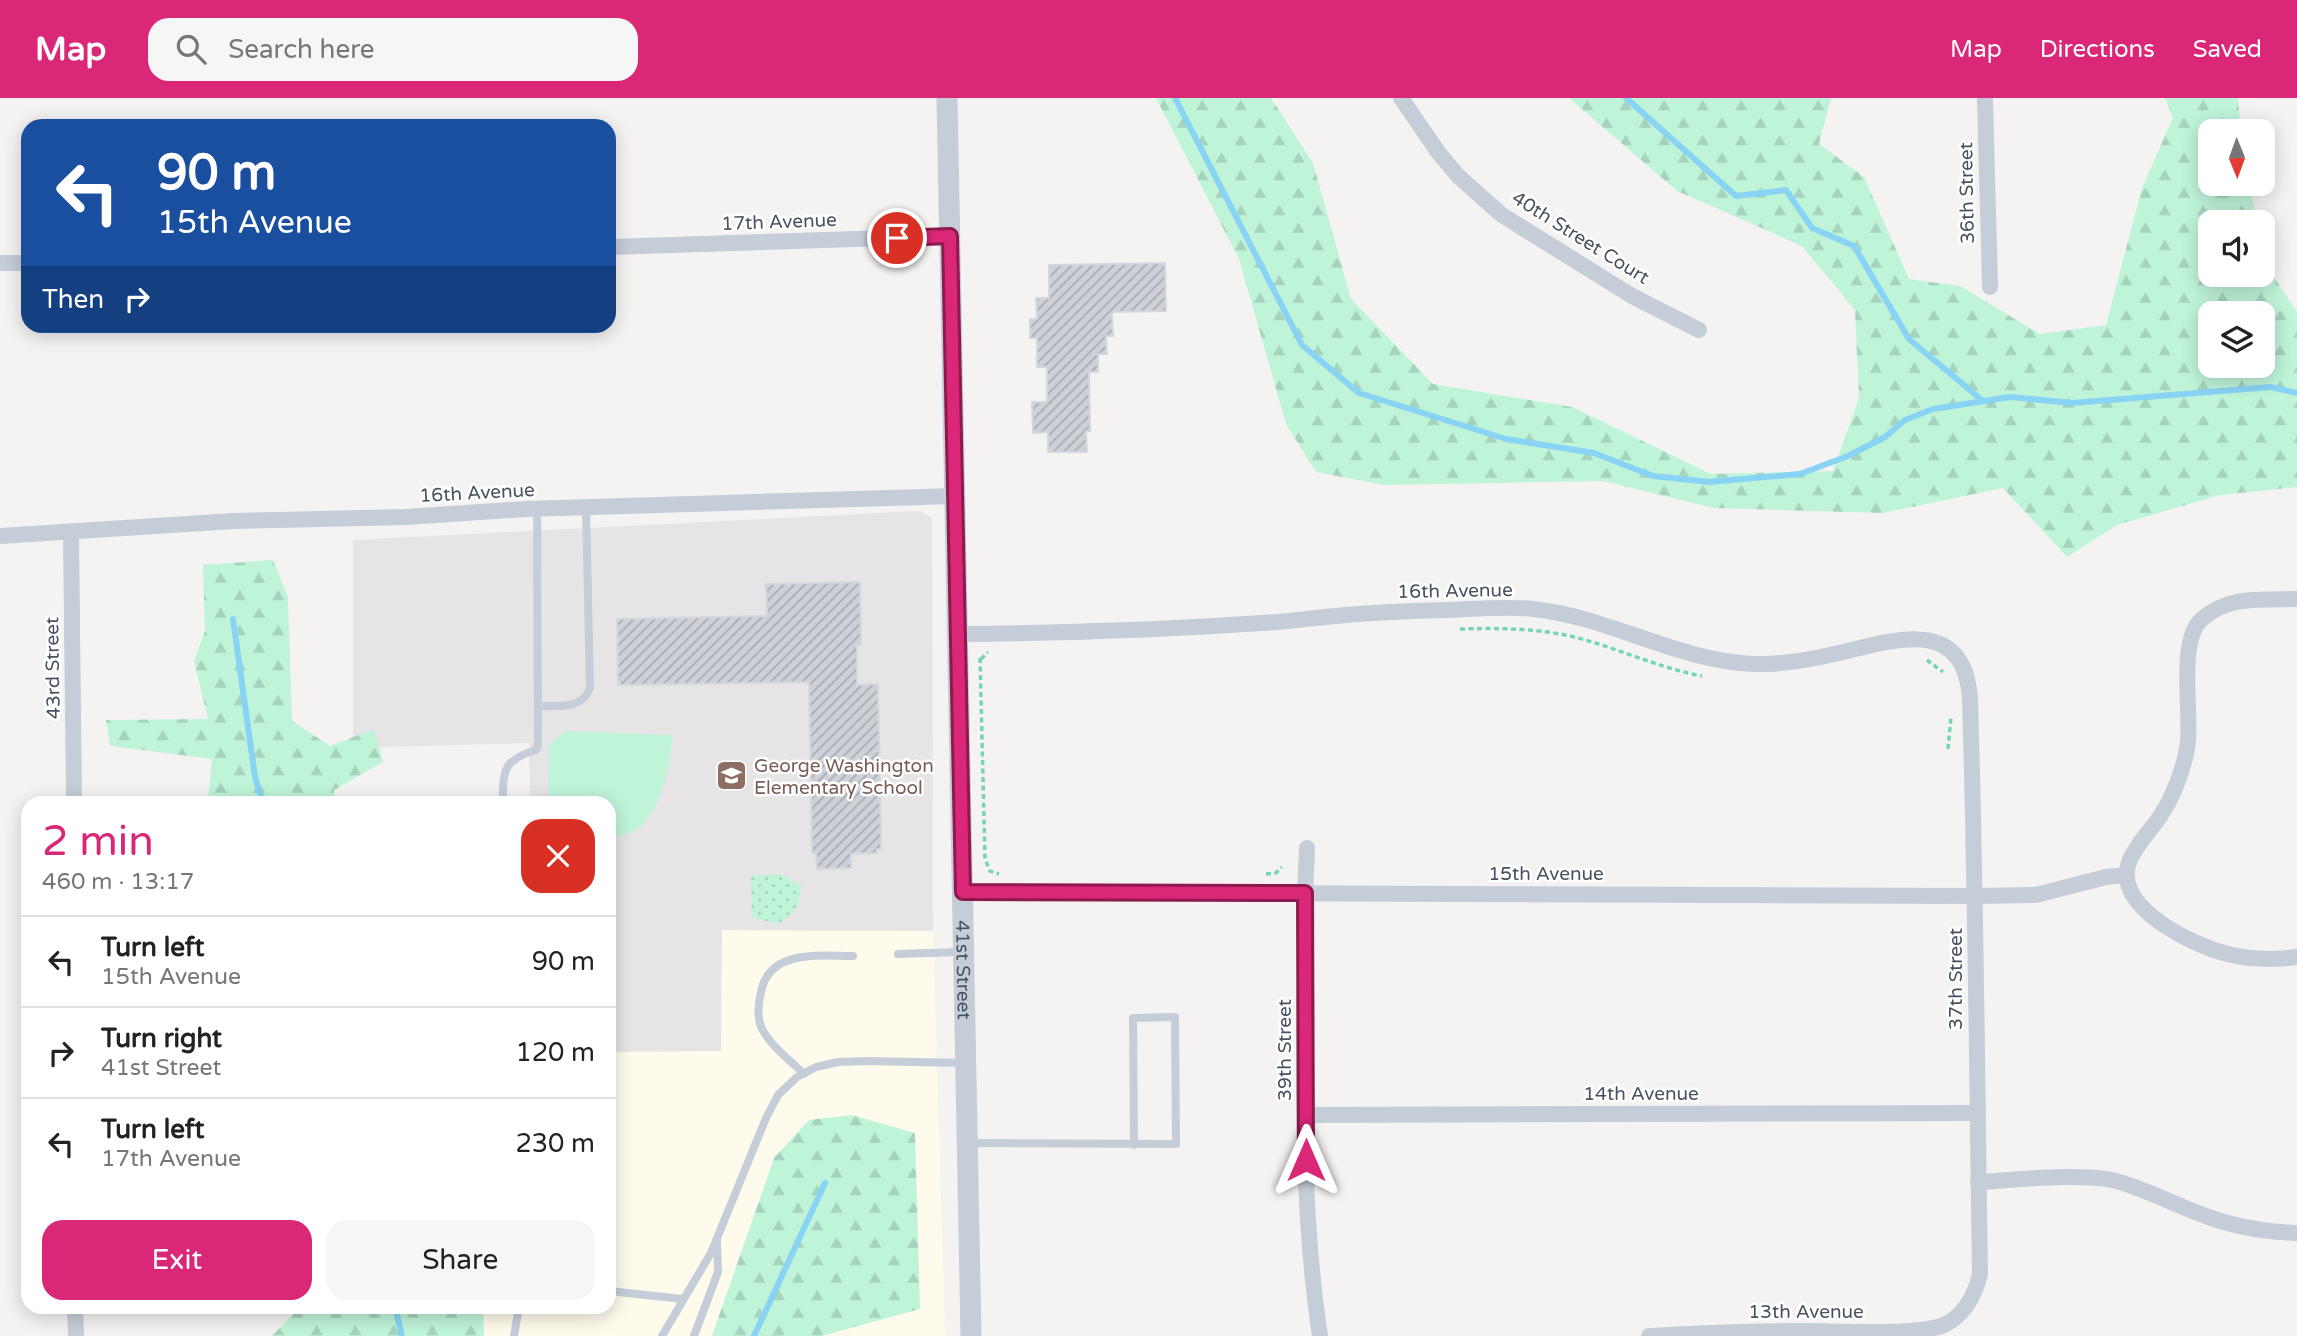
<!DOCTYPE html>
<html lang="en">
<head>
<meta charset="utf-8">
<style>
	:root { --surface:#fff; --page:#f6f6f6; --text:#222; --muted:#767676; --line:#e0e0e0; --accent:#db2777 }
	body { margin:0; font-family:"Varela Round",sans-serif; background:var(--page); color:var(--text); height:100vh; display:flex; flex-direction:column; font-size:26px; white-space:nowrap }
	* { box-sizing:border-box; margin:0 }
	p { font-size:23px; color:var(--muted) }
	.icon { flex:none; width:38px; height:38px; fill:none; stroke:currentColor; stroke-width:2; stroke-linecap:round; stroke-linejoin:round }
	.map { position:relative; flex:1; overflow:hidden }
	.sheet { position:absolute; left:21px; top:698px; width:595px; height:518px; display:flex; flex-direction:column; background:var(--surface); border-radius:21px; box-shadow:0 4px 18px #0003 }
	.sheet>* { flex:none }
	.hud { position:absolute; left:21px; top:21px; width:595px; height:214px; border-radius:21px; box-shadow:0 4px 18px #0003; background:#1a4fa0; color:#fff; overflow:hidden }
	.needle { width:46px; rotate:179deg }
	.controls { position:absolute; left:2198px; top:21px; display:grid; gap:14px }
	.controls a { display:grid; place-items:center; width:77px; height:77px; border-radius:14px; background:var(--surface); box-shadow:0 4px 18px #0003; font-size:35px }
	.pin { position:absolute; display:grid; place-items:center; width:60px; height:60px; color:#fff; margin:-30px; border:4px solid #fff; border-radius:50%; box-shadow:0 2px 7px #0007 }
	.me { position:absolute; width:77px; margin:-38px; rotate:0deg; stroke-linejoin:round; filter:drop-shadow(0 0 5px #0008) }
	.turn { display:flex; align-items:center; gap:24px; height:147px; padding:0 21px; font-size:32px }
	.turn .icon { width:91px; height:91px; stroke-width:2.5 }
	.turn b { display:block; font-size:49px; line-height:60px }
	.then { display:flex; align-items:center; height:66px; padding:0 21px; background:#0003; gap:14px; font-size:26px }
	.round { display:grid; place-items:center; flex:none; width:74px; height:74px; border-radius:21px; background:var(--page) }
	.head { display:flex; align-items:center; justify-content:space-between; height:119px; padding:0 21px }
	h1 { font-size:42px; font-weight:600; line-height:52px; color:var(--accent) }
	.cta { display:flex; gap:14px; margin-top:auto; padding:14px 21px }
	.cta a { flex:1; height:80px; border-radius:21px; background:var(--accent); color:#fff; font-size:28px; font-weight:600; line-height:80px; text-align:center }
	.cta a+a { background:var(--page); color:var(--text) }
	ul { padding:0; list-style:none }
	li { display:flex; align-items:center; gap:21px; height:91px; padding:0 21px; border-top:2px solid var(--line) }
	li div { flex:1 }
	li b { display:block; font-size:26px }
	li em { font-style:normal }
	header { display:flex; align-items:center; gap:42px; box-sizing:border-box; height:98px; padding:0 35px; background:var(--accent); color:#fff }
	header strong { font-size:33px }
	nav { display:flex; gap:38px; margin-inline-start:auto; font-size:24px }
	.search { width:490px; height:63px; background:var(--page); display:flex; align-items:center; gap:18px; box-sizing:border-box; padding:0 24px; border-radius:21px; color:var(--muted); font-size:26px }
	.map>svg:first-child { display:block }
	.commercial { fill:#fefbed }
	.education { fill:#e6e4e4 }
	.grass { fill:url(#grass-dots) }
	.forest { fill:url(#forest-firs); fill-rule:evenodd }
	.pitch { fill:#bff4d9 }
	.lines { fill:none; stroke-linecap:round; stroke-linejoin:round }
	.stream { stroke:#89d3f4; stroke-width:6 }
	.building { fill:url(#building-hatch); stroke:#d6d7de; stroke-width:2 }
	.path { stroke:#73d6b0; stroke-width:3.5; stroke-dasharray:5 3.5; stroke-linecap:butt }
	.service { stroke:#c5cdd8; stroke-width:8 }
	.minor { stroke:#c5cdd8; stroke-width:16 }
	.tertiary { stroke:#c5cdd8; stroke-width:21 }
	.route-casing { stroke:#8e194d; stroke-width:18 }
	.route { stroke:#db2777; stroke-width:12 }
	.labels { text-anchor:middle; stroke-width:5; stroke-linejoin:round; paint-order:stroke }
	.street-label { font-size:19px; fill:#485362; stroke:#fff }
	.education-label { font-size:19px; fill:#785e54; stroke:#fff; text-anchor:start }
</style>
</head>
<body>
<header>
<strong>Map</strong>
<div class="search"><svg class="icon" aria-label="search" viewBox="0 0 24 24"><circle cx="10" cy="10" r="6"/><path d="M15 15l6 6"/></svg>Search here</div>
<nav><a>Map</a><a>Directions</a><a>Saved</a></nav>
</header>
<div class="map">
<svg width="2297" height="1238" viewBox="0 0 2297 1238">
	<defs>
		<pattern id="grass-dots" width="8" height="8" patternUnits="userSpaceOnUse" patternTransform="scale(1.75)"><rect width="8" height="8" fill="#bff4d9"/><path d="M2 2h.1M6 6h.1" fill="none" stroke="#a6d3bd" stroke-width="1.8" stroke-linecap="round"/></pattern>
		<pattern id="forest-firs" width="22" height="20" patternUnits="userSpaceOnUse" patternTransform="scale(1.75)"><rect width="22" height="20" fill="#bff4d9"/><path d="M5 1l3.5 6h-7zM16 11l3.5 6h-7z" fill="#a6d3bd"/></pattern>
		<pattern id="building-hatch" width="6" height="6" patternUnits="userSpaceOnUse" patternTransform="scale(1.75)"><rect width="6" height="6" fill="#ced1d8"/><path d="M-1 1l2-2M0 6l6-6M5 7l2-2" fill="none" stroke="#a9acb3"/></pattern>
	</defs>
	<rect width="100%" height="100%" fill="#f5f3f2"/>
	<polygon class="commercial" points="721,832 933,833 945,1238 267,1238 359,1235 359,1209 609,1209 609,954 720,952"/>
	<polygon class="education" points="920,413 932,420 933,833 722,832 721,953 609,954 609,705 530,705 529,645 353,650 353,442"/>
	<path class="grass" d="M 751,777 L 783,777 L 801,788 C 800,808 795,817 777,826 L 752,819 Z"/>
	<g class="forest">
		<path d="M 1156,0 L 1271,0 L 1313,65 L 1351,201 L 1433,286 L 1572,309 L 1711,376 L 1833,373 L 1859,300 L 1855,212 L 1802,148 L 1677,93 L 1569,0 L 1831,0 L 1819,46 L 1864,79 L 1909,181 L 1960,188 L 2040,236 L 2106,227 L 2142,90 L 2173,20 L 2165,0 L 2238,0 L 2241,33 L 2210,33 L 2210,86 L 2250,86 L 2257,124 L 2210,124 L 2210,177 L 2263,177 L 2263,155 L 2265,165 L 2297,214 L 2297,389 L 2220,397 L 2117,427 L 2067,459 L 2003,390 L 1883,415 L 1714,410 L 1603,383 L 1384,387 L 1316,374 L 1286,326 L 1239,161 ZM 2263,215 L 2263,268 L 2210,268 L 2210,215 Z"/>
		<polygon points="273,462 288,499 292,623 330,648 374,631 383,664 334,692 335,705 208,705 212,661 110,648 106,622 208,621 194,563 205,533 203,467"/>
		<polygon points="852,1017 915,1035 920,1211 822,1238 712,1238 774,1060 809,1022"/>
		<polygon points="295,1209 483,1209 484,1238 272,1238 294,1215"/>
	</g>
	<path class="pitch" d="M 565,633 L 673,637 C 669,668 664,706 640,729 C 633,735 618,738 609,741 L 609,705 L 548,705 L 549,647 Z"/>
	<g class="lines">
		<g class="stream">
			<polyline points="1175,0 1302,247 1359,295 1506,341 1594,355 1653,378 1709,384 1800,376 1848,358 1885,339 1905,322 1933,311 2010,299 2072,305 2271,289 2297,295"/>
			<polyline points="1626,0 1736,98 1786,92 1812,130 1854,148 1909,241 1983,303"/>
			<polyline points="233,521 255,679 263,705"/>
			<polyline points="395,1209 402,1238"/>
			<polyline points="754,1238 825,1085"/>
		</g>
	</g>
	<g class="building">
		<polygon points="1165,165 1166,213 1112,214 1113,238 1106,238 1107,256 1098,256 1098,274 1089,274 1090,333 1086,333 1087,354 1048,354 1048,334 1033,335 1032,304 1047,304 1047,269 1037,269 1037,240 1030,240 1030,221 1037,221 1036,200 1049,200 1049,167"/>
		<polygon points="860,484 861,547 857,547 857,587 878,586 881,751 877,751 877,755 851,756 851,770 817,771 816,755 812,755 809,584 618,587 617,521 767,518 766,486"/>
	</g>
	<g class="lines">
		<g class="path">
			<path d="M 1460,531 C 1500,530 1540,530 1578,540 C 1620,551 1659,570 1702,578"/>
			<polyline points="980,560 985,761 990,773 999,776"/>
			<polyline points="981,561 988,554"/>
			<polyline points="1927,562 1943,574"/>
			<polyline points="1948,651 1951,619"/>
			<polyline points="1266,776 1276,775 1282,769"/>
		</g>
		<g class="service">
			<path d="M 538,608 C 558,608 582,612 590,590 L 586,410"/>
			<path d="M 503,705 C 503,673 502,662 536,652 L 538,646 L 537,411"/>
			<polyline points="898,856 961,854"/>
			<path d="M 804,976 C 791,963 771,948 762,931 C 757,920 758,906 761,894 C 769,851 820,858 853,858"/>
			<polyline points="968,1045 1176,1046 1175,919 1133,920 1134,1047"/>
			<polyline points="609,1193 683,1201"/>
			<polyline points="514,1238 519,1209"/>
			<polyline points="662,1238 711,1155 766,1020 778,997 797,979 816,969 838,964 868,963 963,965"/>
			<polyline points="694,1238 718,1174 717,1143"/>
		</g>
		<g class="minor">
			<polyline points="1401,0 1438,54 1458,78 1502,117 1632,198 1699,232"/>
			<polyline points="1985,0 1990,189"/>
			<polyline points="609,149 950,138"/>
			<polyline points="0,165 28,165"/>
			<polyline points="71,435 74,705"/>
			<polyline points="0,438 233,423 406,419 526,411 956,398"/>
			<path d="M 2297,501 C 2263,502 2227,497 2201,522 C 2177,545 2193,617 2187,651 C 2182,675 2173,700 2159,720 C 2149,734 2135,748 2129,764 C 2112,809 2194,848 2228,856 C 2251,862 2274,862 2297,859"/>
			<path d="M 958,536 C 1059,535 1160,532 1262,525 C 1286,524 1311,520 1336,518 C 1373,514 1410,513 1448,512 C 1476,511 1505,508 1533,511 C 1610,519 1677,563 1754,566 C 1782,567 1813,561 1839,555 C 1894,542 1965,517 1970,602 C 1976,793 1977,985 1980,1176 C 1975,1197 1965,1217 1944,1227 C 1917,1238 1838,1233 1805,1233 C 1753,1233 1701,1235 1649,1238"/>
			<path d="M 1307,750 L 1305,795 C 1305,942 1298,1092 1320,1238"/>
			<polyline points="963,794 1976,798 2036,797 2106,779 2127,777"/>
			<polyline points="1306,1017 1976,1015"/>
			<path d="M 1978,1084 C 2016,1082 2077,1075 2112,1082 C 2145,1090 2172,1106 2203,1117 C 2234,1129 2264,1134 2297,1135"/>
			<polyline points="75,1209 76,1238"/>
		</g>
		<path class="tertiary" id="s1" d="M 947,0 L 971,1238"/>
	</g>
	<g class="lines">
		<defs>
			<polyline id="route" points="897,140 950,138 963,794 1305,795 1306,1062"/>
		</defs>
		<use href="#route" class="route-casing"/>
		<use href="#route" class="route"/>
	</g>
	<defs>
		<symbol id="school-square" viewBox="-11 -11 22 22"><rect x="-9" y="-9" width="18" height="18" rx="4" fill="#8d6e63" stroke="#fff"/><path d="M0-5L7-2L0 1L-7-2ZM-4 1L0 2.5L4 1V4Q0 6-4 4Z" fill="#fff"/></symbol>
	</defs>
	<g fill-rule="evenodd">
		<use href="#school-square" x="714" y="660" width="35" height="35"/>
	</g>
	<g class="labels">
		<g class="street-label">
			<text transform="translate(1966 95) rotate(-91)" y="7">36th Street</text>
			<text transform="translate(779 123) rotate(-2)" y="7">17th Avenue</text>
			<text transform="translate(1581 139) rotate(32)" y="7">40th Street Court</text>
			<text transform="translate(477 394) rotate(-3)" y="7">16th Avenue</text>
			<text transform="translate(1455 492) rotate(-1)" y="7">16th Avenue</text>
			<text transform="translate(52 570) rotate(-91)" y="7">43rd Street</text>
			<text x="1546" y="782">15th Avenue</text>
			<text dy="7" stroke="none"><textPath href="#s1" startOffset="872">41st Street</textPath></text>
			<text transform="translate(1955 881) rotate(-90)" y="7">37th Street</text>
			<text transform="translate(1284 952) rotate(-90)" y="7">39th Street</text>
			<text x="1641" y="1002">14th Avenue</text>
			<text x="1806" y="1220">13th Avenue</text>
		</g>
		<g class="education-label">
			<text x="754" y="674">George Washington<tspan x="754" dy="22">Elementary School</tspan></text>
		</g>
	</g>
</svg>
<div class="controls">
<a><svg class="needle" viewBox="-14 -14 28 28"><path d="M0-13l5 13h-10z" fill="#e53935"/><path d="M0 13l5-13h-10z" fill="#767676"/></svg></a>
<a><svg class="icon" aria-label="sound" viewBox="0 0 24 24"><path d="M4 9h4l5-4v14l-5-4H4zM17 9q2 3 0 6"/></svg></a>
<a><svg class="icon" aria-label="layers" viewBox="0 0 24 24"><path d="M12 4l9 5-9 5-9-5zM3 14l9 5 9-5"/></svg></a>
</div>
<div class="pin" style="left:897px;top:140px;background:#d93025"><svg class="icon" aria-label="arrive" viewBox="0 0 24 24"><path d="M6 21V4h12l-3 4 3 4H6"/></svg></div>
<svg class="me" style="left:1306px;top:1062px" viewBox="-20 -20 40 40"><path d="M0-17L14 15 0 8-14 15z" fill="#db2777" stroke="#fff" stroke-width="4"/></svg>
<div class="hud">
<div class="turn"><svg class="icon" aria-label="left" viewBox="0 0 24 24"><path d="M17 20v-9H6M10 6l-5 5 5 5"/></svg><div><b>90 m</b>15th Avenue</div></div>
<div class="then">Then<svg class="icon" aria-label="right" viewBox="0 0 24 24"><path d="M7 20v-9h11M14 6l5 5-5 5"/></svg></div>
</div>
<section class="sheet">
<div class="head"><div><h1>2 min</h1><p>460 m · 13:17</p></div><a class="round" style="background:#d93025;color:#fff"><svg class="icon" aria-label="close" viewBox="0 0 24 24"><path d="M6 6l12 12M18 6L6 18"/></svg></a></div>
<ul>
<li><svg class="icon" aria-label="left" viewBox="0 0 24 24"><path d="M17 20v-9H6M10 6l-5 5 5 5"/></svg><div><b>Turn left</b><p>15th Avenue</p></div><em>90 m</em></li>
<li><svg class="icon" aria-label="right" viewBox="0 0 24 24"><path d="M7 20v-9h11M14 6l5 5-5 5"/></svg><div><b>Turn right</b><p>41st Street</p></div><em>120 m</em></li>
<li><svg class="icon" aria-label="left" viewBox="0 0 24 24"><path d="M17 20v-9H6M10 6l-5 5 5 5"/></svg><div><b>Turn left</b><p>17th Avenue</p></div><em>230 m</em></li>
</ul>
<div class="cta"><a>Exit</a><a>Share</a></div>
</section>
</div>
</body>
</html>
